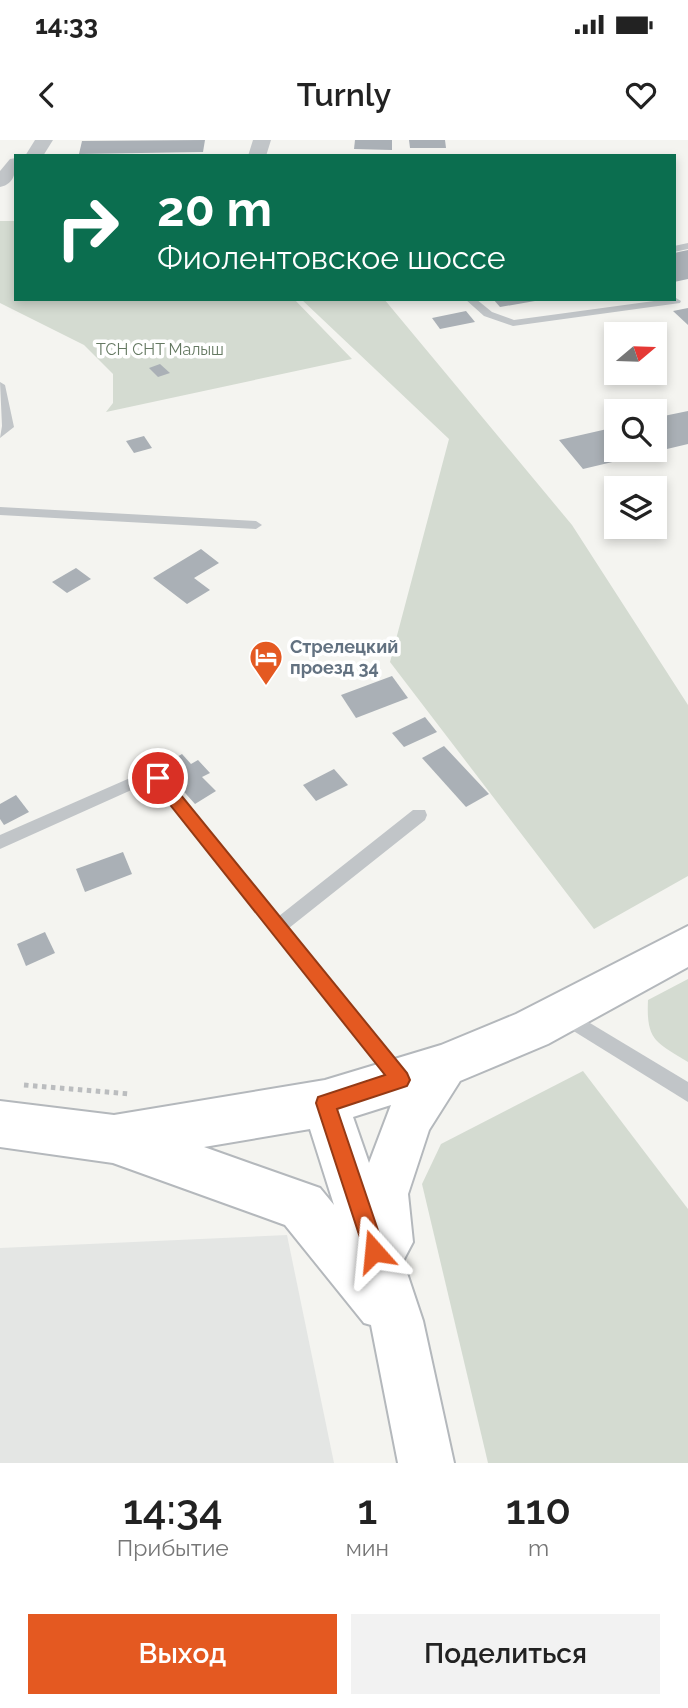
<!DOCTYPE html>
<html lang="ru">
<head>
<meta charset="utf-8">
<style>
	:root { --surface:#fff; --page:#f2f2f2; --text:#222; --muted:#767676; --accent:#e45921 }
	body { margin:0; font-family:Raleway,sans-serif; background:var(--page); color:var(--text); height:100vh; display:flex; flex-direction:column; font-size:26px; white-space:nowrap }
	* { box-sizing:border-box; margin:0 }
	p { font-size:23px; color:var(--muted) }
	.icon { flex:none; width:38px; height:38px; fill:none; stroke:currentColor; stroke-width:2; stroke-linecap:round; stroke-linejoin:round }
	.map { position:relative; height:1323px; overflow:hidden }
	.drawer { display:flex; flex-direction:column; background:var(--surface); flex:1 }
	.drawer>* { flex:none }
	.guide { position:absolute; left:14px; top:14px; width:662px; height:147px; border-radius:0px; box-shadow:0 4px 10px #0003; background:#0b6e4f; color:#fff; overflow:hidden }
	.needle { width:46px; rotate:71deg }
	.controls { position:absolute; left:604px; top:182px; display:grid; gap:14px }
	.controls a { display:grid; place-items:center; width:63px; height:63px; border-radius:0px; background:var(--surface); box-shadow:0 4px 10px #0003; font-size:35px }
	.pin { position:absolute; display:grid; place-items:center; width:60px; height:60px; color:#fff; margin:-30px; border:4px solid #fff; border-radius:50%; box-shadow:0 2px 7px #0007 }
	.me { position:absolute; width:77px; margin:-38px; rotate:342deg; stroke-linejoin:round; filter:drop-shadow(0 0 5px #0008) }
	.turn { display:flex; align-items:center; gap:24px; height:147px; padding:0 28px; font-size:32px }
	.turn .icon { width:91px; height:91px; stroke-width:2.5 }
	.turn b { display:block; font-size:49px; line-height:60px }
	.eta { display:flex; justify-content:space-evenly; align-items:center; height:119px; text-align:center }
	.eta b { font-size:42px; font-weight:600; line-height:49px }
	.cta { display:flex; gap:14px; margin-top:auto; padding:14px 28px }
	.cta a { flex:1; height:80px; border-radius:0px; background:var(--accent); color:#fff; font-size:28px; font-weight:600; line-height:80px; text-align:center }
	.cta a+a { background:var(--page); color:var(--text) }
	.status { display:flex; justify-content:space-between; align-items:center; height:49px; padding:0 35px; background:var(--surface); direction:ltr }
	.status svg { height:19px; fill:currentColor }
	header { display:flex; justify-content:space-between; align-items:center; height:91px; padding:0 28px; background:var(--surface); font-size:32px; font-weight:600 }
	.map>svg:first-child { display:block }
	.built { fill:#e4e6e4 }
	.green { fill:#d4dbd1 }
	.building { fill:#aab0b6 }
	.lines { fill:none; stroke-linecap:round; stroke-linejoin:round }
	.secondary-casing { stroke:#b4b8bc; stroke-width:4 }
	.path { stroke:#bbbdbf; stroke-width:5; stroke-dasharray:4.5 4.5; stroke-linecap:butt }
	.service { fill:#c1c5c8; fill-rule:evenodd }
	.minor { fill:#c1c5c8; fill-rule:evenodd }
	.secondary { fill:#fff; fill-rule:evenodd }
	.route { fill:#e45921; stroke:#943a15; stroke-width:2 }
	.labels { text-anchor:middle; stroke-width:7; stroke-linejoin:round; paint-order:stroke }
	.far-park-label { font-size:16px; fill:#657962; stroke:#fff }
	.poi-label { font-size:18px; font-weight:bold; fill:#637281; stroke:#fff; text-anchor:start }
</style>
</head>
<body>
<div class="status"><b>14:33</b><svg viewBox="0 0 49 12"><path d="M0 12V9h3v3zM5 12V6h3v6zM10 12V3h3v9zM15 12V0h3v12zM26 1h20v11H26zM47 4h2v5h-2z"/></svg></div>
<header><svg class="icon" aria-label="back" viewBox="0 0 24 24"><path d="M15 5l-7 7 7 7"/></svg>Turnly<svg class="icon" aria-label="heart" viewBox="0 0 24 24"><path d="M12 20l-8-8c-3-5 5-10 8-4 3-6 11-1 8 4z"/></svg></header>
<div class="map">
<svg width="688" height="1323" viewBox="0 0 688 1323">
	<rect width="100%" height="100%" fill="#f4f4f0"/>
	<polygon class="built" points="287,1095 334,1323 0,1323 0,1108"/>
	<g class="green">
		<polygon points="0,81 16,81 16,159 294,159 352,219 106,272 113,263 113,234 84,205 0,163"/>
		<polygon points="301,159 384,159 572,385 688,565 688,736 594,789 390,522 449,299"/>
		<path d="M 688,839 L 688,922 C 656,902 646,901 648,860 Z"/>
		<polygon points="583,931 688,1069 688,1323 488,1323 422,1044 441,1004"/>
	</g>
	<g class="building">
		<polygon points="205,0 203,12 79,14 82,1"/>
		<polygon points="355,0 392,0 392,10 354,9"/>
		<polygon points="409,0 445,0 446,8 410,8"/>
		<polygon points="688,110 688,139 674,142 674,113"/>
		<polygon points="493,159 535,159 535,161 500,167"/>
		<polygon points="688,168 688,185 673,171"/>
		<polygon points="466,171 475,182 440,189 432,178"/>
		<polygon points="160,224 170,233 158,237 149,228"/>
		<polygon points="688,271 688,304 583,329 559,300 616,287 616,310 654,310 654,278"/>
		<polygon points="144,296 152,308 134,313 126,301"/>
		<polygon points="201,409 219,423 194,438 210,450 187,464 153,438"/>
		<polygon points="76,428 91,439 67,453 52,442"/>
		<polygon points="392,536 408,558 356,578 341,555"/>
		<polygon points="425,577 437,592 404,607 392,593"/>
		<polygon points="444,606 489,654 466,667 422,618"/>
		<polygon points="182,614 191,624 198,620 210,633 202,637 216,651 195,664 161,626"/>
		<polygon points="334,629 348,645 316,661 303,645"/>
		<polygon points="16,655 29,672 4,685 0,679 0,664"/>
		<polygon points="123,712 132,734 85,752 76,729"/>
		<polygon points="45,792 55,813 26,826 17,804"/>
	</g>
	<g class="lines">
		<defs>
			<path id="secondary" d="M 688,786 L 688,827 L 548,904 L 460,941 L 429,990 L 408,1054 L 413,1102 L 403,1121 L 423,1181 L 454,1323 L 398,1323 L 371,1185 L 364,1183 L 285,1085 L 113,1023 L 0,1007 L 0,961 L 114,975 L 325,940 L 441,905 L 516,874 ZM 391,965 L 369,1023 L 353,977 ZM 310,989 L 334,1065 L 320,1048 L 204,1007 Z"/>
		</defs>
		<use href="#secondary" class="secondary-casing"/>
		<polyline class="path" points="24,945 130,954"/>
		<g class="service">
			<polygon points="688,103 688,109 674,112 674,106"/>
			<polygon points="676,158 681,161 680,163 513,186 484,176 465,159 476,159 492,172 514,180"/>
			<polygon points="0,242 5,245 14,287 0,298 2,286"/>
			<polygon points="0,367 256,381 262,385 256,389 0,375"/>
			<polygon points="146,631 163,634 279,776 413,670 425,670 427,675 425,680 289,788 406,932 408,938 406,944 399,947 392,944 154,644 147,643 0,709 0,695"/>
			<polygon points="565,868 688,942 688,962 559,882 556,876 559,870"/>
		</g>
		<g class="minor">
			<polygon points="35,0 53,0 43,16 25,16"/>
			<polygon points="253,0 271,0 266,16 248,16"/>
			<path d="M 16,18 C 16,31 15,44 0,47 L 0,31 L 10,19 Z"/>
		</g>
		<use href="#secondary" class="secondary"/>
	</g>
	<polygon class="route" points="158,631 163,633 407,933 410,940 407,946 337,969 385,1111 382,1119 374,1122 367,1119 316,963 318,957 385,935 152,642 150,638"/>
	<defs>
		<symbol id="hotel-pin" viewBox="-11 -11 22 30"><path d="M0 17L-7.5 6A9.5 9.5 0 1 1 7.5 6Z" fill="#e45921" stroke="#fff"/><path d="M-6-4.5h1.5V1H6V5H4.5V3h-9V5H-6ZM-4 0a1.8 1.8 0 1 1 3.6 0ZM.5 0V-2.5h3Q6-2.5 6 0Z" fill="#fff"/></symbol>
	</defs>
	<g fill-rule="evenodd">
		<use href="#hotel-pin" x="247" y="498" width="38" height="52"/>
	</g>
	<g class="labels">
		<g class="far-park-label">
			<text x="160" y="215">ТСН СНТ Малыш</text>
		</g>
		<g class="poi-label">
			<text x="290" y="513">Стрелецкий<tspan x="290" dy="21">проезд 34</tspan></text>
		</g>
	</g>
</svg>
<div class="controls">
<a><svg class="needle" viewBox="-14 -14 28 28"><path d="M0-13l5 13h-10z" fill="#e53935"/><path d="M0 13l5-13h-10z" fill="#767676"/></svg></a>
<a><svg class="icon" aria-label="search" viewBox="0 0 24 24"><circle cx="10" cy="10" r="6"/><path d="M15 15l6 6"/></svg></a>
<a><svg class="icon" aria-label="layers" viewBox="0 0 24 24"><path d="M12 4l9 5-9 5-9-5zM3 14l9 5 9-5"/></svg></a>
</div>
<div class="pin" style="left:158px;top:638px;background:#d93025"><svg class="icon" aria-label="arrive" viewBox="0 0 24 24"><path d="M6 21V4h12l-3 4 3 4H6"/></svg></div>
<svg class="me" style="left:374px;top:1111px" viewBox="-20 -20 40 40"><path d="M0-17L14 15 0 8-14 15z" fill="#e45921" stroke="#fff" stroke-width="4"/></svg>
<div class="guide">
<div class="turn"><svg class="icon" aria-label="right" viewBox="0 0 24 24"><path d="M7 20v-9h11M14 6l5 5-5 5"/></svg><div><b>20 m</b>Фиолентовское шоссе</div></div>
</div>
</div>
<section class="drawer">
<div class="eta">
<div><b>14:34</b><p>Прибытие</p></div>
<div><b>1</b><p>мин</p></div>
<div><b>110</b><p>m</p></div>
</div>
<div class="cta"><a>Выход</a><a>Поделиться</a></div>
</section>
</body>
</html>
